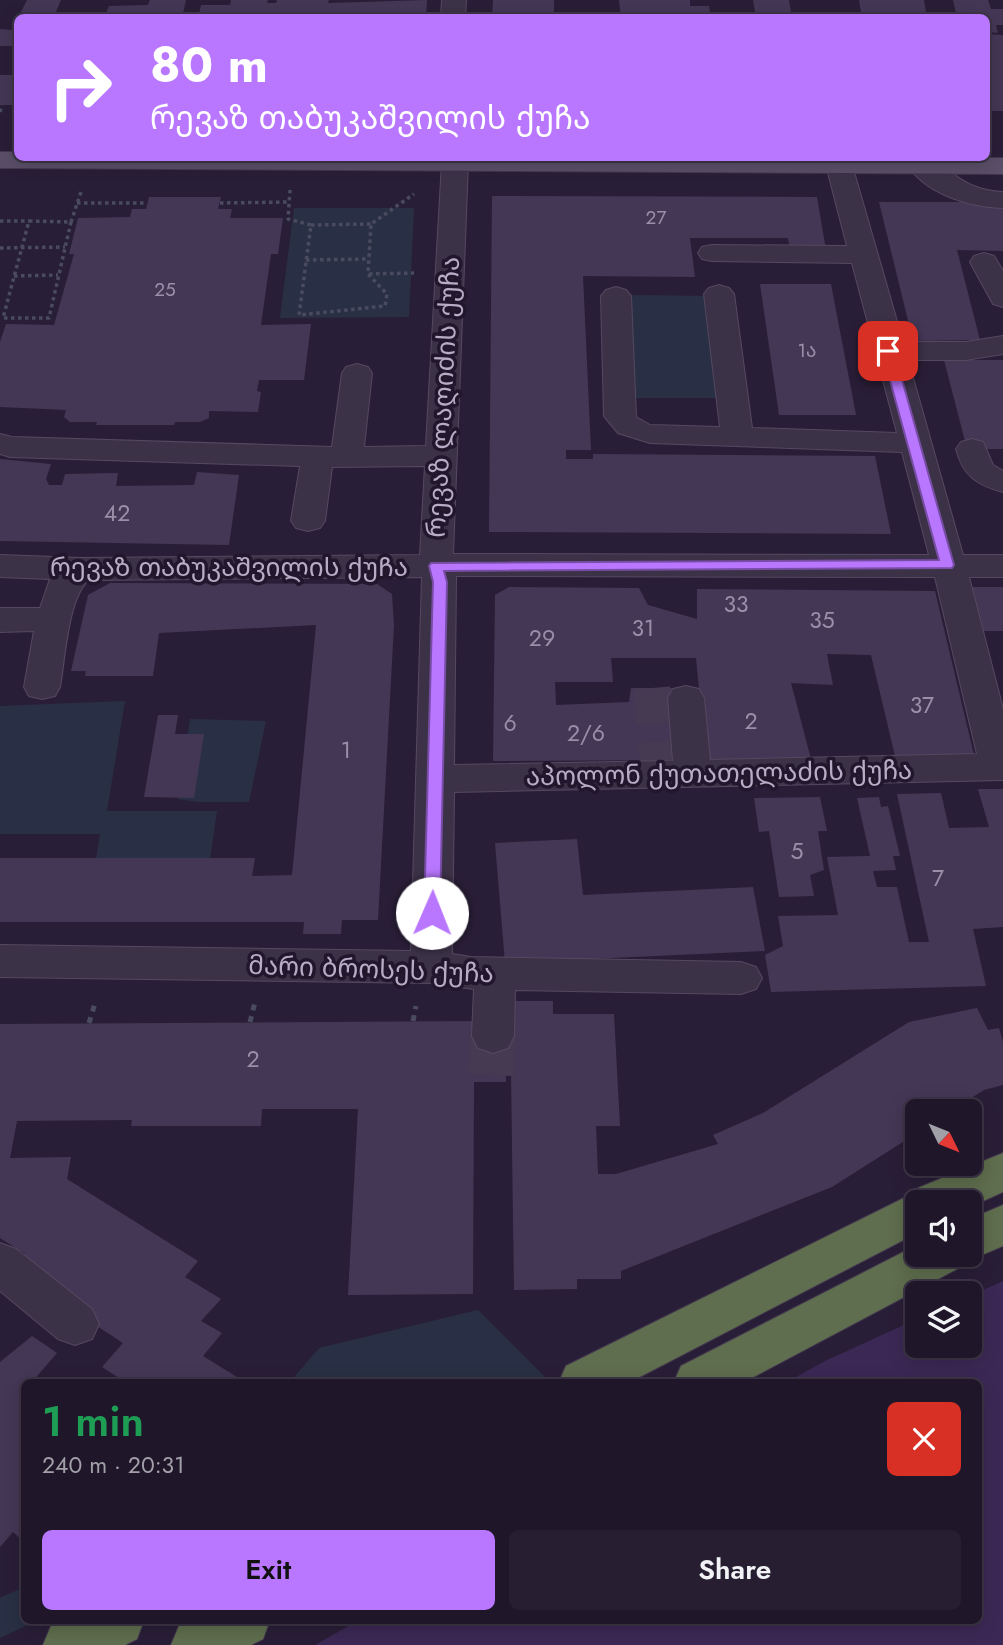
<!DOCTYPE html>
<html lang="en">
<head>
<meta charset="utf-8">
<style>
	:root { --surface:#1f1629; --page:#271f31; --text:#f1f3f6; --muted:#a19fa8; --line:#3c3546; --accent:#b877fe }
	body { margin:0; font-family:Jost,"Noto Sans Georgian",sans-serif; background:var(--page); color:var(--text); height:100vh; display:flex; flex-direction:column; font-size:26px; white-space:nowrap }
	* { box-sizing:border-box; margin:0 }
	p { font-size:23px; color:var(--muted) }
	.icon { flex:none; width:38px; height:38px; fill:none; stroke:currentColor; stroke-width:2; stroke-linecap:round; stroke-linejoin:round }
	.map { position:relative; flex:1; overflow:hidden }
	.drawer { position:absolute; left:21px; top:1379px; width:961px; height:245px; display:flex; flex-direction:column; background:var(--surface); border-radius:10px; box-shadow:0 4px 18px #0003,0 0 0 2px var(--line) }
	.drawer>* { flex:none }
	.banner { position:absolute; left:14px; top:14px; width:976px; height:147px; border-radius:10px; box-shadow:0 4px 18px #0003,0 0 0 2px var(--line); background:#b877fe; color:#fff; overflow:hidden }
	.needle { width:46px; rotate:133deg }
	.tools { position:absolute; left:905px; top:1099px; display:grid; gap:14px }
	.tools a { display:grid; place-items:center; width:77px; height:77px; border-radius:10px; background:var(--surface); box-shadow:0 4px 18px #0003,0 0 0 2px var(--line); font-size:35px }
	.pin { position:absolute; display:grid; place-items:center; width:60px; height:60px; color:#fff; margin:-30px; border-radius:14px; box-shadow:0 4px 10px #0006 }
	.me { position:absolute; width:77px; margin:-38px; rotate:1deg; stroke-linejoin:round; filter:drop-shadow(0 0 5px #0008) }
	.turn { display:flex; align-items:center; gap:24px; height:147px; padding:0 21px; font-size:32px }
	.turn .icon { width:91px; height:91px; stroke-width:2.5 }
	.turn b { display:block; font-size:49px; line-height:60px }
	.round { display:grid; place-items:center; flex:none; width:74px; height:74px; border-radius:10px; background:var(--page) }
	.overview { display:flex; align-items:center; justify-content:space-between; height:119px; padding:0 21px }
	h1 { font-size:42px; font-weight:600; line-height:52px; color:#1e9e55 }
	.action { display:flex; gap:14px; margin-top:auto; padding:14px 21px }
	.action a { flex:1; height:80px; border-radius:10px; background:var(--accent); color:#111; font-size:28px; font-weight:600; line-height:80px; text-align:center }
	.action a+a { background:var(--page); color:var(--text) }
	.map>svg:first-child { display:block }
	.green { fill:#293045 }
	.water { fill:#3c2855 }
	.building { fill:#443756 }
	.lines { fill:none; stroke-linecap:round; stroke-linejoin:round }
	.minor-tunnel-far1 { stroke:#463a53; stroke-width:36; stroke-dasharray:36 18; stroke-linecap:butt }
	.minor-tunnel { stroke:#463a53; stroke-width:46; stroke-dasharray:46 24; stroke-linecap:butt }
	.minor-casing { stroke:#544960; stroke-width:2 }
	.major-casing { stroke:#42384e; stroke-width:2 }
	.highway-casing { stroke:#44394f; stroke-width:2 }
	.path-far1 { stroke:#4a4a61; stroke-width:3.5; stroke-dasharray:3.5 3.5; stroke-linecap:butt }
	.path { stroke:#4a4a61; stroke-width:5; stroke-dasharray:6 6; stroke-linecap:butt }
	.minor { fill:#3c3248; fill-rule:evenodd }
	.major { fill:#5a4f68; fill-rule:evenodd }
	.highway { fill:#5f6e4e; fill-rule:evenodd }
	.route { fill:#b877fe; stroke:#784da5; stroke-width:2 }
	.labels { text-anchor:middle; stroke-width:7; stroke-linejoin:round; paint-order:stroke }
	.far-number-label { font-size:19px; fill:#9b8ea9 }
	.number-label { font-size:23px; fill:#9b8ea9 }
	.street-label { font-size:26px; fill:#b8abc5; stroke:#21172c }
</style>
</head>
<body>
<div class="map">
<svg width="1003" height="1645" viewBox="0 0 1003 1645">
	<rect width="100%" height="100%" fill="#291e37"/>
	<g class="green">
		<polygon points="294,208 414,208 409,317 280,318"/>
		<polygon points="626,295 712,296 723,398 633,398"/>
		<polygon points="125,701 107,811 217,811 210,859 96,859 100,834 0,834 0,706"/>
		<polygon points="190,719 266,721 249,802 198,802 178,799"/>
		<polygon points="478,1310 545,1377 533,1382 290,1382 319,1348"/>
		<polygon points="24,1587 24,1620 36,1621 0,1638 0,1598"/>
	</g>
	<polygon class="water" points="1003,1281 1003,1645 315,1645 359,1620 978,1620 978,1382 787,1382 825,1361 917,1319 917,1346 970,1346 970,1296"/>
	<g class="building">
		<polygon points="27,0 61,0 55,14 106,13 109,6 148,5 150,0 186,0 182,18 18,18"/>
		<polygon points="231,0 268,0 267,3 276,3 277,0 329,0 328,3 427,0 426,18 198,18 201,5 230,5"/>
		<polygon points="493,0 554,0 554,18 492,18"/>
		<polygon points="619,0 690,0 690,6 709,6 710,12 719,12 720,18 621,18"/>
		<polygon points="753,0 789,0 792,18 756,18"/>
		<polygon points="859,0 924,0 927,18 862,18"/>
		<polygon points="953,0 988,0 991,9 1003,9 1003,25 996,25 998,33 987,32 987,18 957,18"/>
		<polygon points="18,19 18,46 0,46 0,29 12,30"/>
		<polygon points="987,34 1003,35 1003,111 987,111"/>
		<rect x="0" y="75" width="18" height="30"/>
		<polygon points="492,196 817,197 826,250 790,250 788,238 690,238 695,277 583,276 591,450 566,450 566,459 593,459 593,454 875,456 891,534 489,532"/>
		<polygon points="149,197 221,197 218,209 232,209 230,218 283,218 278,254 271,254 261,325 311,324 304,380 259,380 257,391 261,392 258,412 209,411 209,418 200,422 175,422 174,425 96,425 97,422 70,422 64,417 66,410 0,407 0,342 6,324 54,325 74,254 69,254 78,218 130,217 132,209 146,209"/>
		<polygon points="879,202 1003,202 1003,251 957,250 980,340 913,341"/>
		<polygon points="760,284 831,284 856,415 779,415"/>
		<polygon points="944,360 1003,360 1003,449 967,449"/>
		<polygon points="0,459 51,464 46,479 49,485 62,485 65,474 118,473 116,486 194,485 197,472 239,475 229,545 0,541"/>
		<polygon points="110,583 377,584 392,594 394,625 378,920 342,920 341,934 303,934 304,922 0,922 0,858 255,858 252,876 292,875 316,625 159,633 153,676 85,676 86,671 71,671 88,595"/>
		<polygon points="509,587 639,588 648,605 697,619 697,589 935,591 974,755 895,756 871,655 827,654 833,685 791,683 811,759 706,762 696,658 611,658 613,682 555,682 556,705 629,702 631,688 674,688 681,760 493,761 495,595"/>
		<polygon points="966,587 1003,587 1003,631 977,631"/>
		<polygon points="158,715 178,715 175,734 204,734 194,798 144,797"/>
		<polygon points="978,789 1003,789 1003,927 973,929 986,986 771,992 765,955 783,946 778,916 838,915 827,857 870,856 857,798 879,797 881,807 888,806 900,856 893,856 896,870 873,871 877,887 897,887 909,942 929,942 897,794 941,793 949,828 989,827"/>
		<polygon points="820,797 827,831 818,831 824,870 810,875 814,896 779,897 769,831 759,832 754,798"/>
		<polygon points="577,839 583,895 753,887 765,951 505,963 495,843"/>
		<polygon points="510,1001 553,1001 553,1014 614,1014 620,1126 596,1126 598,1174 616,1174 718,1144 713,1135 763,1113 909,1022 977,1008 988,1030 999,1028 1003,1042 1003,1085 984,1090 951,1111 917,1111 917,1133 832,1187 621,1271 621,1279 577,1279 577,1289 514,1290"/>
		<polygon points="477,1021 505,1036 506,1082 474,1082 473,1294 348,1295 358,1109 262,1109 261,1126 131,1126 132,1120 17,1121 10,1158 71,1157 67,1179 198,1261 185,1277 221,1299 201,1321 222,1333 203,1356 245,1382 125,1382 102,1367 123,1343 11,1270 25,1254 0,1238 0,1024"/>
		<polygon points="32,1336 57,1353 32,1382 24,1382 24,1542 13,1532 0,1547 0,1362"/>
	</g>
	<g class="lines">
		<polyline class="minor-tunnel-far1" points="652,688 658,761"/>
		<polyline class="minor-tunnel" points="491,1075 493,1036"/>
		<defs>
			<g id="minor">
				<polygon points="442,0 466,0 465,18 441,18"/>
				<path d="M 445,158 L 465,158 L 468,162 L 453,554 L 929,555 L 902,452 L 650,443 L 618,433 L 604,416 L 601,296 L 606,290 L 616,287 L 626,290 L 631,296 L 636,417 L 650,425 L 720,427 L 704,294 L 709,288 L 719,285 L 729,288 L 734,294 L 752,428 L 897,433 L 852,263 L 712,261 L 702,259 L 698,253 L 702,247 L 712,245 L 847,246 L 826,165 L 830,159 L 848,159 L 852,165 L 903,342 L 966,342 L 1003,336 L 1003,354 L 966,360 L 908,360 L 963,555 L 1003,555 L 1003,577 L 969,577 L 1003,709 L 1003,780 L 454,792 L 452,954 L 471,957 L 741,962 L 756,967 L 762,978 L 756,989 L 741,994 L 515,990 L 514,1036 L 508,1048 L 493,1053 L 478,1048 L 472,1036 L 474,989 L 431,983 L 0,977 L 0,945 L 411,951 L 422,577 L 89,580 C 68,597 65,659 60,687 L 55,696 L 42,699 L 29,696 L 24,687 L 34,631 L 0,632 L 0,608 L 40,608 L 50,579 L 0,577 L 0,555 L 81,558 L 420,555 L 425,466 L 332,467 L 325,521 L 320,528 L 308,531 L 296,528 L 291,521 L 300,466 L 10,457 L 0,454 L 0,434 L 12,437 L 332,447 L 342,373 L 346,367 L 357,364 L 368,367 L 372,373 L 364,447 L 426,446 L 442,162 ZM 456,576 L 935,577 L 977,754 L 710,760 L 704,698 L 699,689 L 686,686 L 673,689 L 668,698 L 673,761 L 454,765 Z"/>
				<path d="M 921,158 C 954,166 959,190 1003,192 L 1003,208 C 970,207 928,195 908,166 L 912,160 Z"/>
				<polygon points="984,253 994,256 1003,271 1003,307 993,304 970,262 974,256"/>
				<path d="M 972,439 L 983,442 L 993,465 L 1003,471 L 1003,492 C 977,485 963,476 956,449 L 961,442 Z"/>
				<polygon points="0,1243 16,1249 92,1309 99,1324 92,1339 75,1345 58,1339 0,1291"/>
			</g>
			<polygon id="major" points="0,152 18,152 18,158 1003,158 1003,174 0,168"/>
			<g id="highway">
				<polygon points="1003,1153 1003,1192 970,1207 970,1202 917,1202 917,1233 630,1382 559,1382 566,1366 916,1192 918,1188"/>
				<polygon points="1003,1205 1003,1246 970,1260 963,1258 957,1269 744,1382 674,1382 681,1366 917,1245 917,1255 970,1255 970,1219"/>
				<polygon points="62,1620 144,1620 137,1639 125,1645 43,1645 51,1626"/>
				<polygon points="190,1620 270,1620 263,1639 251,1645 171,1645 179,1626"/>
			</g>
		</defs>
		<use href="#minor" class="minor-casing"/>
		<use href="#major" class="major-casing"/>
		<use href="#highway" class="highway-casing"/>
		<g class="path-far1">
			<polyline points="0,112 2,105"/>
			<polyline points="290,190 288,219 311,225 299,315 385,306 387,294 368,274 371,224 414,194"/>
			<polyline points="77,203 147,203"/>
			<polyline points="220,203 288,202"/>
			<polyline points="0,221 29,221"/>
			<polygon points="29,221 71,222 49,318 3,318"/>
			<polyline points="71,222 82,189"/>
			<polyline points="311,225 371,224"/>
			<polyline points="0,248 65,247"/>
			<polyline points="306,260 369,259"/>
			<polyline points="369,274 414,273"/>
			<polyline points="14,276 58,275"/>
		</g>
		<g class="path">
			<polyline points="413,1021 416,1006"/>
			<polyline points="250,1022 255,1002"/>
			<polyline points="89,1023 96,1000"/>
		</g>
		<use href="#minor" class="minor"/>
		<use href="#major" class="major"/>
		<use href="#highway" class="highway"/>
	</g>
	<polygon class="route" points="888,347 894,351 954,565 952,568 444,571 447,582 440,913 438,918 426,918 424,913 433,582 429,566 431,563 939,560 882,351"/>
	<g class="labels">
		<g class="far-number-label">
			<text x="656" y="224">27</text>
			<text x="165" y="296">25</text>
			<text x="807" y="357">1ა</text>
		</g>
		<g class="number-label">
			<text x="117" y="521">42</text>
			<text x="736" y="612">33</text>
			<text x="822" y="628">35</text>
			<text x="643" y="636">31</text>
			<text x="542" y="646">29</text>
			<text x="922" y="713">37</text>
			<text x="751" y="729">2</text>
			<text x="510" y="731">6</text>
			<text x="586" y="741">2/6</text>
			<text x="346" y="758">1</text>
			<text x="797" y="859">5</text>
			<text x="938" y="886">7</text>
			<text x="253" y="1067">2</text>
		</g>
		<g class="street-label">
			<text transform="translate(443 397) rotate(-87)" y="9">რევაზ ლაღიძის ქუჩა</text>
			<text x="229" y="576">რევაზ თაბუკაშვილის ქუჩა</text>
			<text transform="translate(719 773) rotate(-1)" y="9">აპოლონ ქუთათელაძის ქუჩა</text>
			<text transform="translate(371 969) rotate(2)" y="9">მარი ბროსეს ქუჩა</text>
		</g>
	</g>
</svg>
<div class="tools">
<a><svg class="needle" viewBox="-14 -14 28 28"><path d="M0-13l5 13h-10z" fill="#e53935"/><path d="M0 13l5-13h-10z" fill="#a19fa8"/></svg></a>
<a><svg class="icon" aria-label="sound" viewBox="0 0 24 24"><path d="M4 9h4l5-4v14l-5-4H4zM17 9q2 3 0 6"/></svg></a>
<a><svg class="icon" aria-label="layers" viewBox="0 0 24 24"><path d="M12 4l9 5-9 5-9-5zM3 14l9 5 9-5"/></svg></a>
</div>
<div class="pin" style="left:888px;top:351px;background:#d93025"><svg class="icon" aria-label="arrive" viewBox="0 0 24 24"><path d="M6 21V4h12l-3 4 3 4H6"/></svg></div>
<svg class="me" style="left:432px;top:913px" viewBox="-20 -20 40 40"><circle r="19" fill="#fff"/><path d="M0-13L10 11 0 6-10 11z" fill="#b877fe"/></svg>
<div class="banner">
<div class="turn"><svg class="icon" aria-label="right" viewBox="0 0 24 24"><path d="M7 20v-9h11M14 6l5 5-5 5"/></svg><div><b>80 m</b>რევაზ თაბუკაშვილის ქუჩა</div></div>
</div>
<section class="drawer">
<div class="overview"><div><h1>1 min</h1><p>240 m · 20:31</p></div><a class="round" style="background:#d93025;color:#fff"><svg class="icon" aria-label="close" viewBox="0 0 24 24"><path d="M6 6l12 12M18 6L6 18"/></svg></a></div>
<div class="action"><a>Exit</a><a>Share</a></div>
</section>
</div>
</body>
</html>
